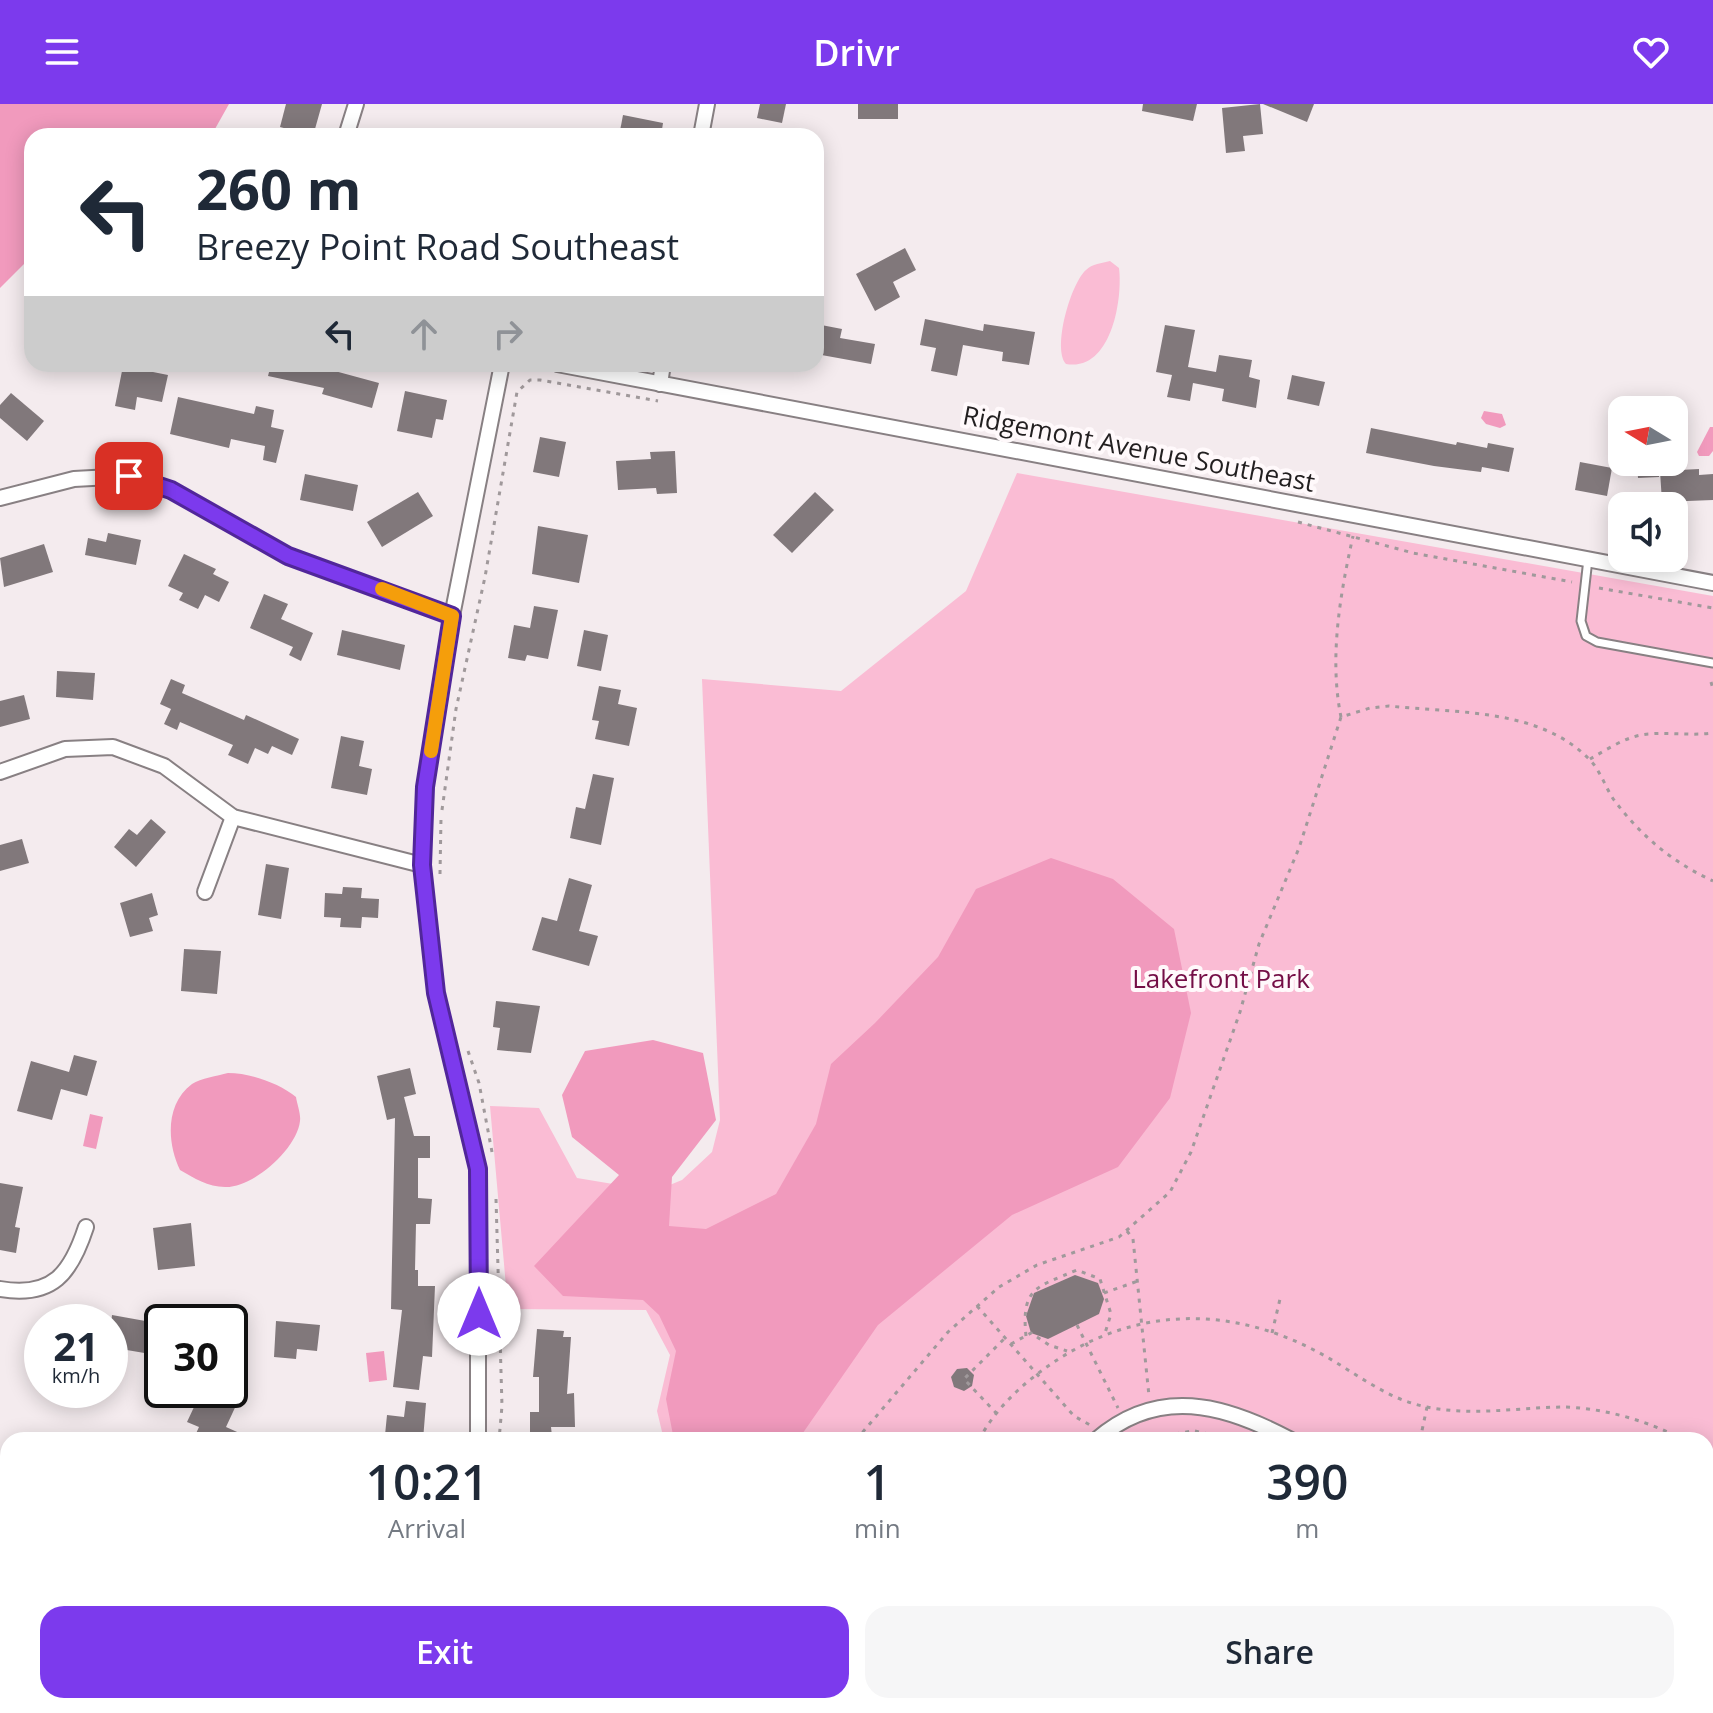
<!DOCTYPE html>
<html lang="en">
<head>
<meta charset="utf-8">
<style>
	:root { --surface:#fff; --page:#f6f6f7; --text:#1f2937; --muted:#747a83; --accent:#7c3aed }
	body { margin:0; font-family:"Open Sans",sans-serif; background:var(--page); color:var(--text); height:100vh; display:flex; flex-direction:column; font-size:30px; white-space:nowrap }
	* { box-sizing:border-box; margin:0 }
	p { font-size:26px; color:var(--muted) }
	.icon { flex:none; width:44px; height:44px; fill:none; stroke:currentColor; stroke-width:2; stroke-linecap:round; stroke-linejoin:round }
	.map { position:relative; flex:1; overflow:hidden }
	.side { position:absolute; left:0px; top:1328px; width:1714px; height:282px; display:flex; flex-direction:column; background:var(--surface); border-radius:24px 24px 0 0; box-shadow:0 4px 20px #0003 }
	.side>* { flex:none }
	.hud { position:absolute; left:24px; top:24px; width:800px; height:244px; border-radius:24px; box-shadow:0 4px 20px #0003; background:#fff; color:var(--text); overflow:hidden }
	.needle { width:52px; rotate:280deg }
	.fabs { position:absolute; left:1608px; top:292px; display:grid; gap:16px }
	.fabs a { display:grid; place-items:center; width:80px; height:80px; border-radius:16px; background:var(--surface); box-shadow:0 4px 20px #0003; font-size:40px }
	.speed { position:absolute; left:24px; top:1200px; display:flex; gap:16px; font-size:40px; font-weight:700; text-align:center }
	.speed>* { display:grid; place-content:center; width:104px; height:104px; border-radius:50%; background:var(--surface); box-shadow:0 4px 20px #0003; line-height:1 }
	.speed small { font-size:20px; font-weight:400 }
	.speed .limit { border:4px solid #111; border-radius:12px; background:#fff; color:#111 }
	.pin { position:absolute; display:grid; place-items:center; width:68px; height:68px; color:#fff; margin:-34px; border-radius:16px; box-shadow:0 4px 12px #0006 }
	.me { position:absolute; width:88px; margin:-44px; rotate:0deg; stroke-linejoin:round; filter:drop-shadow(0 0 6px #0008) }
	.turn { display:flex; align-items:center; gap:28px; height:168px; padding:0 40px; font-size:36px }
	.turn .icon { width:104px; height:104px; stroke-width:2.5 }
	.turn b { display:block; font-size:56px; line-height:68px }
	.lanes { display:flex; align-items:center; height:76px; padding:0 40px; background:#0003; justify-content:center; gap:40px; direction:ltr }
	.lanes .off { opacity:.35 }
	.eta { display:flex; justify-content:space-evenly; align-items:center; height:136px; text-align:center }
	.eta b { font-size:48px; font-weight:600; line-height:56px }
	.action { display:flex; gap:16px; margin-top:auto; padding:16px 40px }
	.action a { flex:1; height:92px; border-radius:24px; background:var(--accent); color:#fff; font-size:32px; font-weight:600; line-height:92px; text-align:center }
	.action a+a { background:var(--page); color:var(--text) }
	header { display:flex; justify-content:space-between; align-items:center; height:104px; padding:0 40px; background:var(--accent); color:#fff; font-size:36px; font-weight:600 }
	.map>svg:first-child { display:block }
	.green { fill:#fabcd4 }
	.water { fill:#f19abd }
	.building { fill:#81787b }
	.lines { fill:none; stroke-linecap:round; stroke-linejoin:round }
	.service-casing { stroke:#888083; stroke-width:11 }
	.minor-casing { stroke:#888083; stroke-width:18 }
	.path { stroke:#a0999b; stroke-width:3; stroke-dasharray:4 6; stroke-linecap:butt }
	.service { stroke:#fff; stroke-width:7 }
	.minor { stroke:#fff; stroke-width:14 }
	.route-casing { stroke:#51269a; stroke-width:20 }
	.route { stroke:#7c3aed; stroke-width:14 }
	.slow { stroke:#f59e0b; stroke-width:14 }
	.labels { text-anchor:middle; stroke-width:8; stroke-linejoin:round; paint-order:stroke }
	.street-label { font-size:26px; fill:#221f20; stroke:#fff9fb }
	.park-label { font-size:26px; fill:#740e46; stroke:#fff9fb }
</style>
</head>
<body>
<header><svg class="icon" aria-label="menu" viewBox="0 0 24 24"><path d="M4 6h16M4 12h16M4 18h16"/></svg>Drivr<svg class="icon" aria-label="heart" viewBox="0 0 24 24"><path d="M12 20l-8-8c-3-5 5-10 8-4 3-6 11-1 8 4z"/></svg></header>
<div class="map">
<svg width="1713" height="1609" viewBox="0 0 1713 1609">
	<rect width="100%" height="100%" fill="#f4ebee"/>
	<g class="green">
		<path d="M 1110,157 L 1119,164 C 1123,196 1111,268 1066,260 C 1052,244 1071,179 1086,166 C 1092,160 1102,159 1110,157 Z"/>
		<polygon points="1017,369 1713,492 1713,1609 451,1609 453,1602 1706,1602 1706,1336 664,1336 657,1307 670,1251 646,1206 508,1205 490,1002 539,1004 577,1074 655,1087 682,1076 712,1048 720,1016 702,575 841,587 966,487"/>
	</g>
	<g class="water">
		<polygon points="0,0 229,0 211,32 32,32 32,152 0,184"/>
		<polygon points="1484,307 1502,310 1506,321 1500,324 1486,320 1481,314"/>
		<polygon points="1710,323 1713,323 1713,347 1709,352 1699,352 1697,348"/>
		<polygon points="1051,754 1113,775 1174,825 1191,909 1170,994 1118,1063 1012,1111 878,1221 798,1336 674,1336 666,1295 676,1247 659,1211 643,1196 563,1192 534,1162 619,1071 572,1033 562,991 585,947 653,936 703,949 716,1016 672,1073 669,1122 706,1125 776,1090 816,1020 831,960 875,919 938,853 976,785"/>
		<path d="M 228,969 C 250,969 279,979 296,993 C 297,1000 301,1010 300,1017 C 297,1045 253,1084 225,1083 C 208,1083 194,1074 180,1066 C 167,1039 165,1000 192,980 C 201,974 217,972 228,969 Z"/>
		<polygon points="90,1010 103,1013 96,1045 83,1042"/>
		<polygon points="384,1247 387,1276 369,1278 366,1249"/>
	</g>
	<g class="building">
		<polygon points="286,0 322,0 313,32 280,23"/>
		<polygon points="760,0 786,0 782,19 757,14"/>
		<rect x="858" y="0" width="40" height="15"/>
		<polygon points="1143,0 1197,0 1193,17 1142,7"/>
		<polygon points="1260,0 1263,30 1243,32 1245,47 1226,49 1222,4"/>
		<polygon points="1263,0 1314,0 1307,18"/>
		<polygon points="623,11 663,19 661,32 619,32"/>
		<polygon points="905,144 916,166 893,178 900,193 875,207 856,170"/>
		<polygon points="925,215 983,227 984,220 1035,228 1029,261 1002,257 1003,248 963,241 957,272 931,267 936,244 920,241"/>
		<polygon points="816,220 842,225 840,234 875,240 871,260 816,250"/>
		<polygon points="1165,221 1195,226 1188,263 1216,268 1219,251 1252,256 1249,273 1260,276 1256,304 1222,297 1224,285 1193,279 1190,297 1167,293 1172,271 1156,268"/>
		<polygon points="271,260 309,260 379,279 372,304 322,290 324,284 268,272"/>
		<polygon points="123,262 168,271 162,298 137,293 135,306 115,302"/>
		<polygon points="1292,271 1325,278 1319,302 1287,295"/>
		<polygon points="405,287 447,296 443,316 436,315 432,334 397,327"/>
		<polygon points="11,289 44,317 27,337 0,314 0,301"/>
		<polygon points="178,293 254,310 256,302 274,306 271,323 284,326 276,359 263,356 265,342 231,335 229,344 170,330"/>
		<polygon points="1371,324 1456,341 1457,338 1487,344 1488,339 1514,344 1509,368 1482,363 1481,368 1434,362 1366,349"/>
		<polygon points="540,333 566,338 559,373 533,368"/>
		<polygon points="675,347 677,389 657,390 656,384 618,386 616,357 651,355 650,348"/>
		<polygon points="1580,358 1612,364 1607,392 1575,386"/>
		<polygon points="1637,358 1659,358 1659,373 1638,374"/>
		<polygon points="1699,365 1699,371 1713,370 1713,396 1662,398 1660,367"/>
		<polygon points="305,370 358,381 353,407 300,396"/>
		<polygon points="418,388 433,412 382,443 367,418"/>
		<polygon points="815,388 834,406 792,449 773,431"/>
		<polygon points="538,422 588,431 579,479 532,470"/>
		<polygon points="108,429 141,436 136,461 85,451 88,434 106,438"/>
		<polygon points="44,440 53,468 4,483 0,454"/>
		<polygon points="184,450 216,465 213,470 229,478 219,498 205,491 198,505 179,496 183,489 168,482"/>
		<polygon points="264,490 288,500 281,515 313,529 301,557 289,551 293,543 250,524"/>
		<polygon points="534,502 558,506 548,555 527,551 525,557 508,554 514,521 530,524"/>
		<polygon points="342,526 405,541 400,566 337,551"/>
		<polygon points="584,526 608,531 601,567 577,562"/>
		<polygon points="57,567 95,569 93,596 56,593"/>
		<polygon points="171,575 185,581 182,589 244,616 246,611 299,635 292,651 272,642 268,650 255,644 248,660 228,651 233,641 180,618 177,626 164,620 171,605 160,600"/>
		<polygon points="599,582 621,586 618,600 637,604 629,642 595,635 599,617 592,616"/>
		<polygon points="24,591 30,615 0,623 0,597"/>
		<polygon points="341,632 364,637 359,662 372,665 367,691 331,684"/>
		<polygon points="593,670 614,674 601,741 570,734 576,703 585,705"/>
		<polygon points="151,715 166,728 136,763 114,743 129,725 137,731"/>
		<polygon points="22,735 29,759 0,767 0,741"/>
		<polygon points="266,760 289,764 281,815 258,811"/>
		<polygon points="569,774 592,781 579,827 598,832 589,862 532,846 542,813 557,817"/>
		<polygon points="343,783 362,784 361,794 379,795 378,814 362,813 361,824 340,823 341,814 324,813 325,789 342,790"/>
		<polygon points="152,789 158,811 149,814 153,827 130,833 120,799"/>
		<polygon points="184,845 221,847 217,890 181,887"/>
		<polygon points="496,897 540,902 531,949 497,946 500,924 493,923"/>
		<polygon points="74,951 97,957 87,992 61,985 52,1016 17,1007 31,957 69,968"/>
		<polygon points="410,964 416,990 404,993 414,1032 430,1032 430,1054 418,1054 418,1094 432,1095 430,1120 416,1120 415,1166 418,1166 418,1182 435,1182 432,1253 423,1252 419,1286 393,1283 402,1206 391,1205 395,1014 387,1016 377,972"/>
		<polygon points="0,1079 23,1083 15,1123 20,1124 16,1149 0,1146"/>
		<polygon points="191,1119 195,1162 158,1166 153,1124"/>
		<polygon points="1075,1171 1098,1179 1104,1195 1099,1210 1048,1235 1031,1229 1026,1212 1034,1189"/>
		<polygon points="112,1211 162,1220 162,1252 115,1244 118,1232 110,1230"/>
		<polygon points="276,1217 320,1221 317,1247 297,1245 296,1255 274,1253"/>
		<polygon points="537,1225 564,1227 563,1233 571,1233 567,1290 574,1289 575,1323 551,1323 552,1332 530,1333 530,1308 539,1308 539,1273 533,1273"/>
		<polygon points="967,1264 974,1271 972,1282 964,1287 954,1283 951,1273 957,1265"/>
		<polygon points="202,1286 214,1292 220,1286 239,1295 226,1323 255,1336 193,1336 199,1323 187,1318"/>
		<polygon points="406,1297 426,1299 423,1336 397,1336 398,1333 385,1331 387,1311 404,1313"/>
	</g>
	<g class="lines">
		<defs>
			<polyline id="service" points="1588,455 1581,517 1586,532 1597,538 1713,559"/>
			<g id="minor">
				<polyline points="346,32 356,0"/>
				<polyline points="701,32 707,0"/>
				<polyline points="557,260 1713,479"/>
				<polyline points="660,280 663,260"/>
				<polyline points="0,394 74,375 129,372 171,386 288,452 452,512"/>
				<polyline points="0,668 65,645 113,643 164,662 233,713 422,761"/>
				<polyline points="205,788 233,713"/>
				<path d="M 0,1185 C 53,1194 71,1169 86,1123"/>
				<polyline points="478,1336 478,1065 436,889 422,761 425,683 452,512 502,260"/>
				<path d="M 1096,1336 C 1158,1282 1224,1300 1291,1336"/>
				<polyline points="1706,1463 1713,1472"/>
				<polyline points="0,1493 8,1499"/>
				<polyline points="148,1602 162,1609"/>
				<polyline points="433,1609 435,1602"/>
				<polyline points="1079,1609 1080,1602"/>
			</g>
		</defs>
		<use href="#service" class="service-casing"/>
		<use href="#minor" class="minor-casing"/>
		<g class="path">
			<polyline points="1298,418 1413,449 1572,478"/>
			<polyline points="1599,484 1713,504"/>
			<polyline points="1711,578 1713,585"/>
			<path d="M 1341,613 C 1329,554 1340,491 1353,432"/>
			<path d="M 1590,655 C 1608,645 1628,631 1649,630 C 1671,628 1691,632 1713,629"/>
			<polyline points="442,706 456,605 485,473 517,288 530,276 540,276 658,297"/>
			<polyline points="440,770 441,714"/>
			<polyline points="468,947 479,979 492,1048"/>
			<polyline points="496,1095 502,1302 499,1336"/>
			<polyline points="1127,1127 1133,1135 1149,1292"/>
			<polyline points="1104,1189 1138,1177"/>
			<polyline points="977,1202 1074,1312 1090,1321"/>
			<polyline points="1077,1221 1118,1304"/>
			<polyline points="1272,1229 1280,1195"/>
			<path d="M 1026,1232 C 1021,1183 1037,1183 1077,1166 L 1100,1175 L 1111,1210 L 1105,1229"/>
			<polyline points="1011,1240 1031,1229 1049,1241 1067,1247"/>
			<polyline points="997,1310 964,1275 1005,1234"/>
			<polyline points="1195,1327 1234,1336"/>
			<path d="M 856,1336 L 948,1228 L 999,1183 L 1037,1161 L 1119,1133 L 1170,1088 L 1191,1048 L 1240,908 L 1259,840 L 1299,744 L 1341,613 L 1370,604 L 1389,602 C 1454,609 1538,604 1588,654 C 1600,665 1605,683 1614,696 C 1641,732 1672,758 1713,777"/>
			<path d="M 979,1336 C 993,1308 1019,1283 1044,1265 C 1125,1206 1218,1199 1308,1243 C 1348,1262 1383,1295 1427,1303 C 1472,1312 1515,1304 1561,1303 C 1600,1303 1650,1317 1683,1336"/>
			<polyline points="1146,1336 1191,1327 1208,1336"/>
			<polyline points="1420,1336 1427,1303"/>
			<polyline points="1706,1349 1713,1353"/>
			<polyline points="1706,1509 1713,1500"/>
			<polyline points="1706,1553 1713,1561"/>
			<polyline points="744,1602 750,1609"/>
			<polyline points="1265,1602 1265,1609"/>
			<polyline points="1467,1602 1471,1609"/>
			<polyline points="456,1609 458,1602"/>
			<polyline points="498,1609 503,1602"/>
			<polyline points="801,1609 807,1609"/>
			<polyline points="813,1609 814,1602"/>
			<polyline points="948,1609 952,1602"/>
		</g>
		<use href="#service" class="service"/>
		<use href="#minor" class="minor"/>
	</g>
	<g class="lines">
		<defs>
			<polyline id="route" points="129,372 171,386 288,452 452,512 425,683 422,761 436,889 478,1065 479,1210"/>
		</defs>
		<use href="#route" class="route-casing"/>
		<use href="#route" class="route"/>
		<polyline class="slow" points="382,485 452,512 431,647"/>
	</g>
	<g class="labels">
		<g class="street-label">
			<text transform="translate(1139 345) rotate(11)" y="9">Ridgemont Avenue Southeast</text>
		</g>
		<g class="park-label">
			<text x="1221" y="884">Lakefront Park</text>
		</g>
	</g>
</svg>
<div class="fabs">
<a><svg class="needle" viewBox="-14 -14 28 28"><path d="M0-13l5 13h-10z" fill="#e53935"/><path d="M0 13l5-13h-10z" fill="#747a83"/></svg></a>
<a><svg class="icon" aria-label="sound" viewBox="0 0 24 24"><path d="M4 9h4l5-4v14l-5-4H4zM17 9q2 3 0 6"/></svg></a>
</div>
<div class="speed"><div>21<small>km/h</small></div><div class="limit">30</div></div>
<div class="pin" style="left:129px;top:372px;background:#d93025"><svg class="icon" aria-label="arrive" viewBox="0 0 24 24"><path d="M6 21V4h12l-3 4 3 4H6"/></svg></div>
<svg class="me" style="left:479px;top:1210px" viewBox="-20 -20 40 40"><circle r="19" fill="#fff"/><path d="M0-13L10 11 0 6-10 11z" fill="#7c3aed"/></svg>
<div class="hud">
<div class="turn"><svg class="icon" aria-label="left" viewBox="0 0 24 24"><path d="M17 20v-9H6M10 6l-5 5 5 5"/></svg><div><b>260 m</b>Breezy Point Road Southeast</div></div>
<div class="lanes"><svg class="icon" aria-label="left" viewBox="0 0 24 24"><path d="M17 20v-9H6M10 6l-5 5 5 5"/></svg><svg class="icon off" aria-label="ahead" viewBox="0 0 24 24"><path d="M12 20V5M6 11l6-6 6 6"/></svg><svg class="icon off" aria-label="right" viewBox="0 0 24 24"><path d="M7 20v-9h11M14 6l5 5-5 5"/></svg></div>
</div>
<section class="side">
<div class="eta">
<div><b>10:21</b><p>Arrival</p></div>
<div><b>1</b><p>min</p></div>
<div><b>390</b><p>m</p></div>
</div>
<div class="action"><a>Exit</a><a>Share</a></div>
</section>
</div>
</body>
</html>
